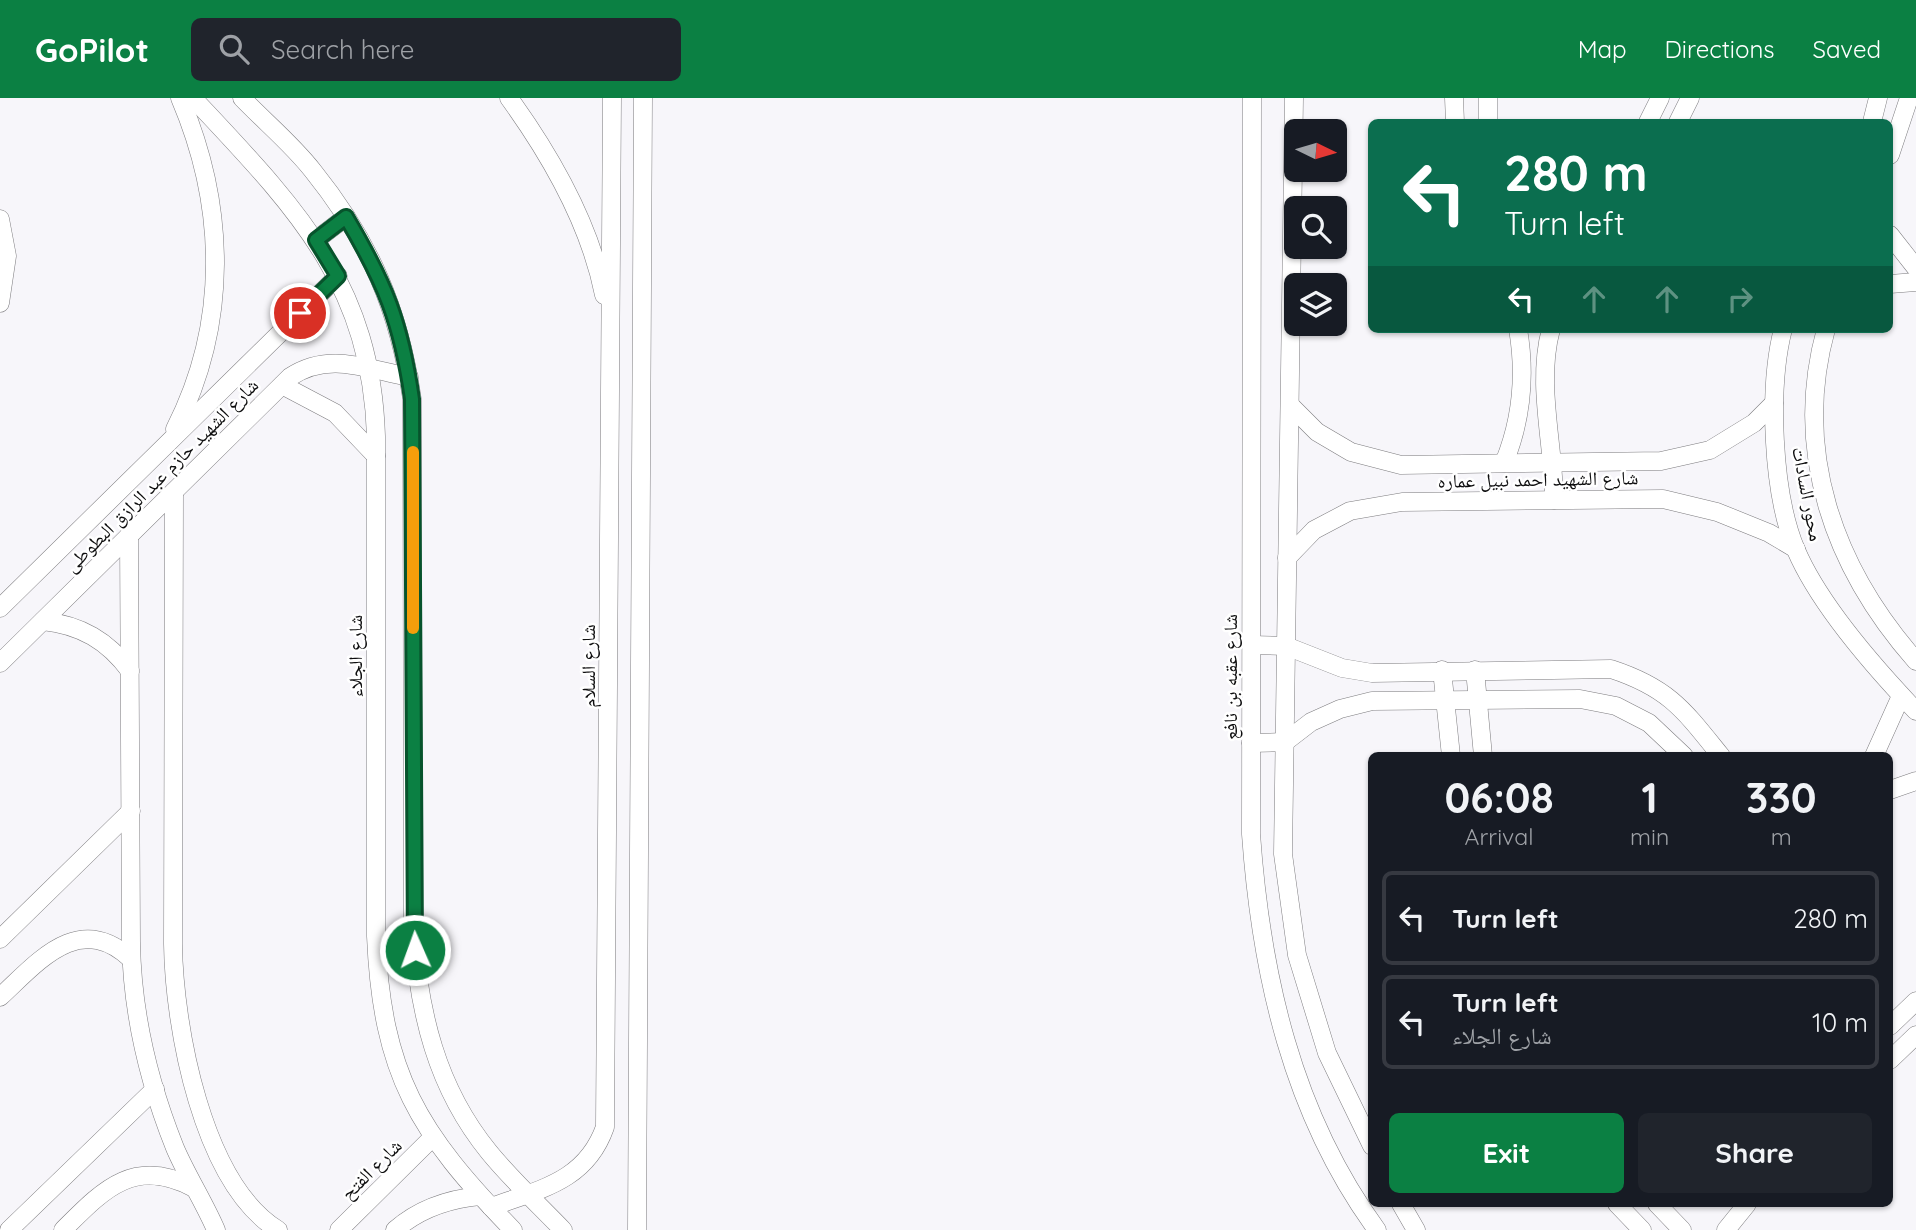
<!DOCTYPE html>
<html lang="en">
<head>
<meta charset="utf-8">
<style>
	:root { --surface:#171b24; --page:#20242c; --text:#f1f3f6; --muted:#9ea1a6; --line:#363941; --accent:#0b8043 }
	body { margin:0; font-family:Quicksand,"Noto Naskh Arabic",sans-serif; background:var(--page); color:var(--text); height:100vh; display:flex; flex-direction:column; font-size:26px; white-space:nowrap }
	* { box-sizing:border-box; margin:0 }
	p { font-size:23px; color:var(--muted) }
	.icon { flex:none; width:38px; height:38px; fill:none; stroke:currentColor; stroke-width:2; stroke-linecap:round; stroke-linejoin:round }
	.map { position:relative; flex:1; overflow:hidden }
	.details { position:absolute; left:1368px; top:654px; width:525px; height:455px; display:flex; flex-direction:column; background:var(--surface); border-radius:10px; box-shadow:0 2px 5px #0004 }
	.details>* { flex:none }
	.top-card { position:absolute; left:1368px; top:21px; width:525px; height:214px; border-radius:10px; box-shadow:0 2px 5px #0004; background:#0b6e4f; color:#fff; overflow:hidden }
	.needle { width:46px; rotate:95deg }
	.buttons { position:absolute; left:1284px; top:21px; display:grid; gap:14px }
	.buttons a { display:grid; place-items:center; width:63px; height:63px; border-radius:10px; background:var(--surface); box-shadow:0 2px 5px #0004; font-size:35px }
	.pin { position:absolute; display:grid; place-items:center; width:60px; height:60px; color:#fff; margin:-30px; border:4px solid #fff; border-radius:50%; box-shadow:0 2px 7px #0007 }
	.me { position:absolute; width:77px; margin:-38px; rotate:358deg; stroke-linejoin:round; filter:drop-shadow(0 0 5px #0008) }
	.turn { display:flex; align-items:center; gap:24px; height:147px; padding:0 21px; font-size:32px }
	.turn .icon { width:91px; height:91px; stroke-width:2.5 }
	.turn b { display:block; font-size:49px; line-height:60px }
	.lanes { display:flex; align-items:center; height:66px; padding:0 21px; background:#0003; justify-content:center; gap:35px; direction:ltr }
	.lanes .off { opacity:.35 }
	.eta { display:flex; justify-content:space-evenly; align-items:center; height:119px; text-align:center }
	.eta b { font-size:42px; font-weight:700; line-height:49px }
	.primary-button { display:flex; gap:14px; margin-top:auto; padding:14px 21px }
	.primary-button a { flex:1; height:80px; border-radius:10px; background:var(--accent); color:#fff; font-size:28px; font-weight:700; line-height:80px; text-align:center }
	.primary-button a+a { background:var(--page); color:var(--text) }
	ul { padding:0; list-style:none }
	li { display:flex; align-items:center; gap:21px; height:94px; margin:0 14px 10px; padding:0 7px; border:4px solid var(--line); border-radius:10px }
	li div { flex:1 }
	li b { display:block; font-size:26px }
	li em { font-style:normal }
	header { display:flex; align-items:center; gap:42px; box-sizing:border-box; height:98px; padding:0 35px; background:var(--accent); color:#fff }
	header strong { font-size:33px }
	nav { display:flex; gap:38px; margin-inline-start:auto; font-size:24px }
	.search { width:490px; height:63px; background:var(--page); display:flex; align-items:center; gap:18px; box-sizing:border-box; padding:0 24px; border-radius:10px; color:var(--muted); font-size:26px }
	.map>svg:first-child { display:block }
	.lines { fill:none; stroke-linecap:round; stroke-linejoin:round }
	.minor-casing { stroke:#7d7c7f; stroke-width:19 }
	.minor { stroke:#fff; stroke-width:18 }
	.route-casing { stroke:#07532c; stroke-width:18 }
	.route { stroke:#0b8043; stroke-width:12 }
	.slow { stroke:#f59e0b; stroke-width:12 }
	.labels { text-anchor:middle; stroke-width:5; stroke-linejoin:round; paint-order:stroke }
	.street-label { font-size:19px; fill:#0e0e0f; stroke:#fff }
</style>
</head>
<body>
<header>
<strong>GoPilot</strong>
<div class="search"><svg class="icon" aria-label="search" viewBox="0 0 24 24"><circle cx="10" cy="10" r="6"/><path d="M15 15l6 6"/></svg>Search here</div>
<nav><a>Map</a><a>Directions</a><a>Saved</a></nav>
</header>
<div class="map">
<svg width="1916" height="1132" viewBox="0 0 1916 1132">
	<rect width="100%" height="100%" fill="#f7f6fa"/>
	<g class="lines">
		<defs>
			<g id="minor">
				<path d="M 193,0 C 293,107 371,183 376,338 L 376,838 C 382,977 418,1034 513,1132"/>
				<path d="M 242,0 C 265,24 293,47 313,73 C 370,144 399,211 412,301 L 413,833 C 419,914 436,989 489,1054 C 511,1081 538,1106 563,1132"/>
				<path d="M 509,0 C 551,58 590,126 604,197"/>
				<path d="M 1252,0 L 1251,736 C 1261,876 1292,1016 1377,1132"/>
				<polyline points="1294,0 1283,756 1297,857 1327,955 1372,1048"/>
				<polyline points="1454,0 1455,24"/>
				<polyline points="1488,0 1488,24"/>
				<polyline points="1648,24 1660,0"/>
				<polyline points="1678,24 1690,0"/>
				<polyline points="1872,24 1878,0"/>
				<polyline points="1890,57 1909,0"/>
				<polyline points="0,121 7,158 0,205"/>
				<polyline points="1890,137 1916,170"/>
				<polyline points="316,142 346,119"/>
				<polyline points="1890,186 1916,184"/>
				<path d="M 1551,231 C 1536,286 1554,346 1554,402"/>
				<path d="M 1783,231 C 1768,290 1772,395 1796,452 C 1819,506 1876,571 1916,613"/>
				<path d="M 1826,231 C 1792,354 1834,470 1916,563"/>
				<polyline points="282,287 335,315 376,358"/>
				<polyline points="1290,307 1317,334 1351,354 1401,367 1661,363 1710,352 1754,325 1774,305"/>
				<path d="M 175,331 C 229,225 226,108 180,0"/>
				<path d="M 1504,365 C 1522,321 1526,278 1518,231"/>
				<path d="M 174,394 L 173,846 C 174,928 202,1085 278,1132"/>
				<path d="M 129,437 L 131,844 C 132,914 149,985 175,1050 C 187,1078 204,1104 216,1132"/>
				<polyline points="1287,460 1314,432 1350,413 1402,404 1663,401 1717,414 1769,435 1796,451"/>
				<polyline points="0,510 338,178"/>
				<path d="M 43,523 C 81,527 108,543 130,573"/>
				<path d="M 1251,547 L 1286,548 L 1342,570 L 1372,575 L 1611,571 C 1669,590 1684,612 1721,658"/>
				<path d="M 0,565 L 290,279 C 329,253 366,271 409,279"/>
				<polyline points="1442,572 1451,658"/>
				<polyline points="1475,572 1483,658"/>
				<polyline points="1251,645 1285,644 1311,624 1340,611 1372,603 1580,601 1616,608 1649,625 1684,658"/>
				<polyline points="1874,658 1901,598"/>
				<polyline points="1890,692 1916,683"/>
				<polyline points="0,841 131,713"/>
				<path d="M 0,899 C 39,863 79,813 131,861"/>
				<polyline points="1890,928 1916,903"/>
				<polyline points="1890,962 1916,937"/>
				<polyline points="1401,1106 1416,1132"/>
				<polyline points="1617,1106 1642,1132"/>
				<polyline points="1657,1106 1682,1132"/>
				<path d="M 491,1109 C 541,1091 586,1083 605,1029 L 612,0"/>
				<polyline points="9,1132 155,991"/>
				<path d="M 63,1132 C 103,1092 134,1058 194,1090"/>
				<polyline points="339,1132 432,1040"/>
				<path d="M 395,1132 C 419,1111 448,1101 480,1098"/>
				<polyline points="637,1132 643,0"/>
				<polyline points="1726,1132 1747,1106"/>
			</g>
		</defs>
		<use href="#minor" class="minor-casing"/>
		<use href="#minor" class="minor"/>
	</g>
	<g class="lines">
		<defs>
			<path id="route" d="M 300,215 L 338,178 L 316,142 L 346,119 C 385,185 401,224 412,301 L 415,852"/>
		</defs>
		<use href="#route" class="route-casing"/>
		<use href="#route" class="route"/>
		<polyline class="slow" points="413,354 413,530"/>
	</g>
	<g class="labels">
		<g class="street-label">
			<text transform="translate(161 377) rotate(-45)" y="7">شارع الشهيد حازم عبد الرازق البطوطى</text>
			<text transform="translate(1538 381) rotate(-1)" y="7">شارع الشهيد احمد نبيل عماره</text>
			<text transform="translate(1808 396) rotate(79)" y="7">محور السادات</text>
			<text transform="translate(355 558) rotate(-90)" y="7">شارع الجلاء</text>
			<text transform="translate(588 568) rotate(-90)" y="7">شارع السلام</text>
			<text transform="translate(1230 579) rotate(-90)" y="7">شارع عقبه بن نافع</text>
			<text transform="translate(371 1071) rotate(-45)" y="7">شارع الفتح</text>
		</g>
	</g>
</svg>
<div class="buttons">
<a><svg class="needle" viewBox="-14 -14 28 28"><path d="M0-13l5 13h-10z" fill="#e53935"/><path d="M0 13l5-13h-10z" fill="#9ea1a6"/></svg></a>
<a><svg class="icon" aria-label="search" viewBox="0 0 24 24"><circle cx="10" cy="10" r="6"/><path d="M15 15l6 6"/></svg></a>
<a><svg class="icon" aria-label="layers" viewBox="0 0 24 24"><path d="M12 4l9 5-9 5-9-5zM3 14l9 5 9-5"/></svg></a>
</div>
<div class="pin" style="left:300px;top:215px;background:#d93025"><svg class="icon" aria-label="arrive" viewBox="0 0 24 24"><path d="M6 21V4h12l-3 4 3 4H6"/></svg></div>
<svg class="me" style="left:415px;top:852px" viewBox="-20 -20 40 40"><circle r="17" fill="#0b8043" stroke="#fff" stroke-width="3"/><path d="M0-11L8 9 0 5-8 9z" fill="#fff"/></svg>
<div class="top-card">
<div class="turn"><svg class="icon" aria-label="left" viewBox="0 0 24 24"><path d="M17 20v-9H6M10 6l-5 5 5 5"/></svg><div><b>280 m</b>Turn left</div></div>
<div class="lanes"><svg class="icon" aria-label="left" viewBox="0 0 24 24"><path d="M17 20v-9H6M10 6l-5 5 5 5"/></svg><svg class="icon off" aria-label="ahead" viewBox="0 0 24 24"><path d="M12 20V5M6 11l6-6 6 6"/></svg><svg class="icon off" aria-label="ahead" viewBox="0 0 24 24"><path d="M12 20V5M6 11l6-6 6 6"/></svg><svg class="icon off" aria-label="right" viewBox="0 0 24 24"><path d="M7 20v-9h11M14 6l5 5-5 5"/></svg></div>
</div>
<section class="details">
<div class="eta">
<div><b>06:08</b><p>Arrival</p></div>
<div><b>1</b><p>min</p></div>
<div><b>330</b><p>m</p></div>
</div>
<ul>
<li><svg class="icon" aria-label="left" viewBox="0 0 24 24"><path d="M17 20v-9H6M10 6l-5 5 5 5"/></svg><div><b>Turn left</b></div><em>280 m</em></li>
<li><svg class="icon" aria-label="left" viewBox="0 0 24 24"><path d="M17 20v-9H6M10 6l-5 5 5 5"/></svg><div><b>Turn left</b><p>شارع الجلاء</p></div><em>10 m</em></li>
</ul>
<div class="primary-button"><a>Exit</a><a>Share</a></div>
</section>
</div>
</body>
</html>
